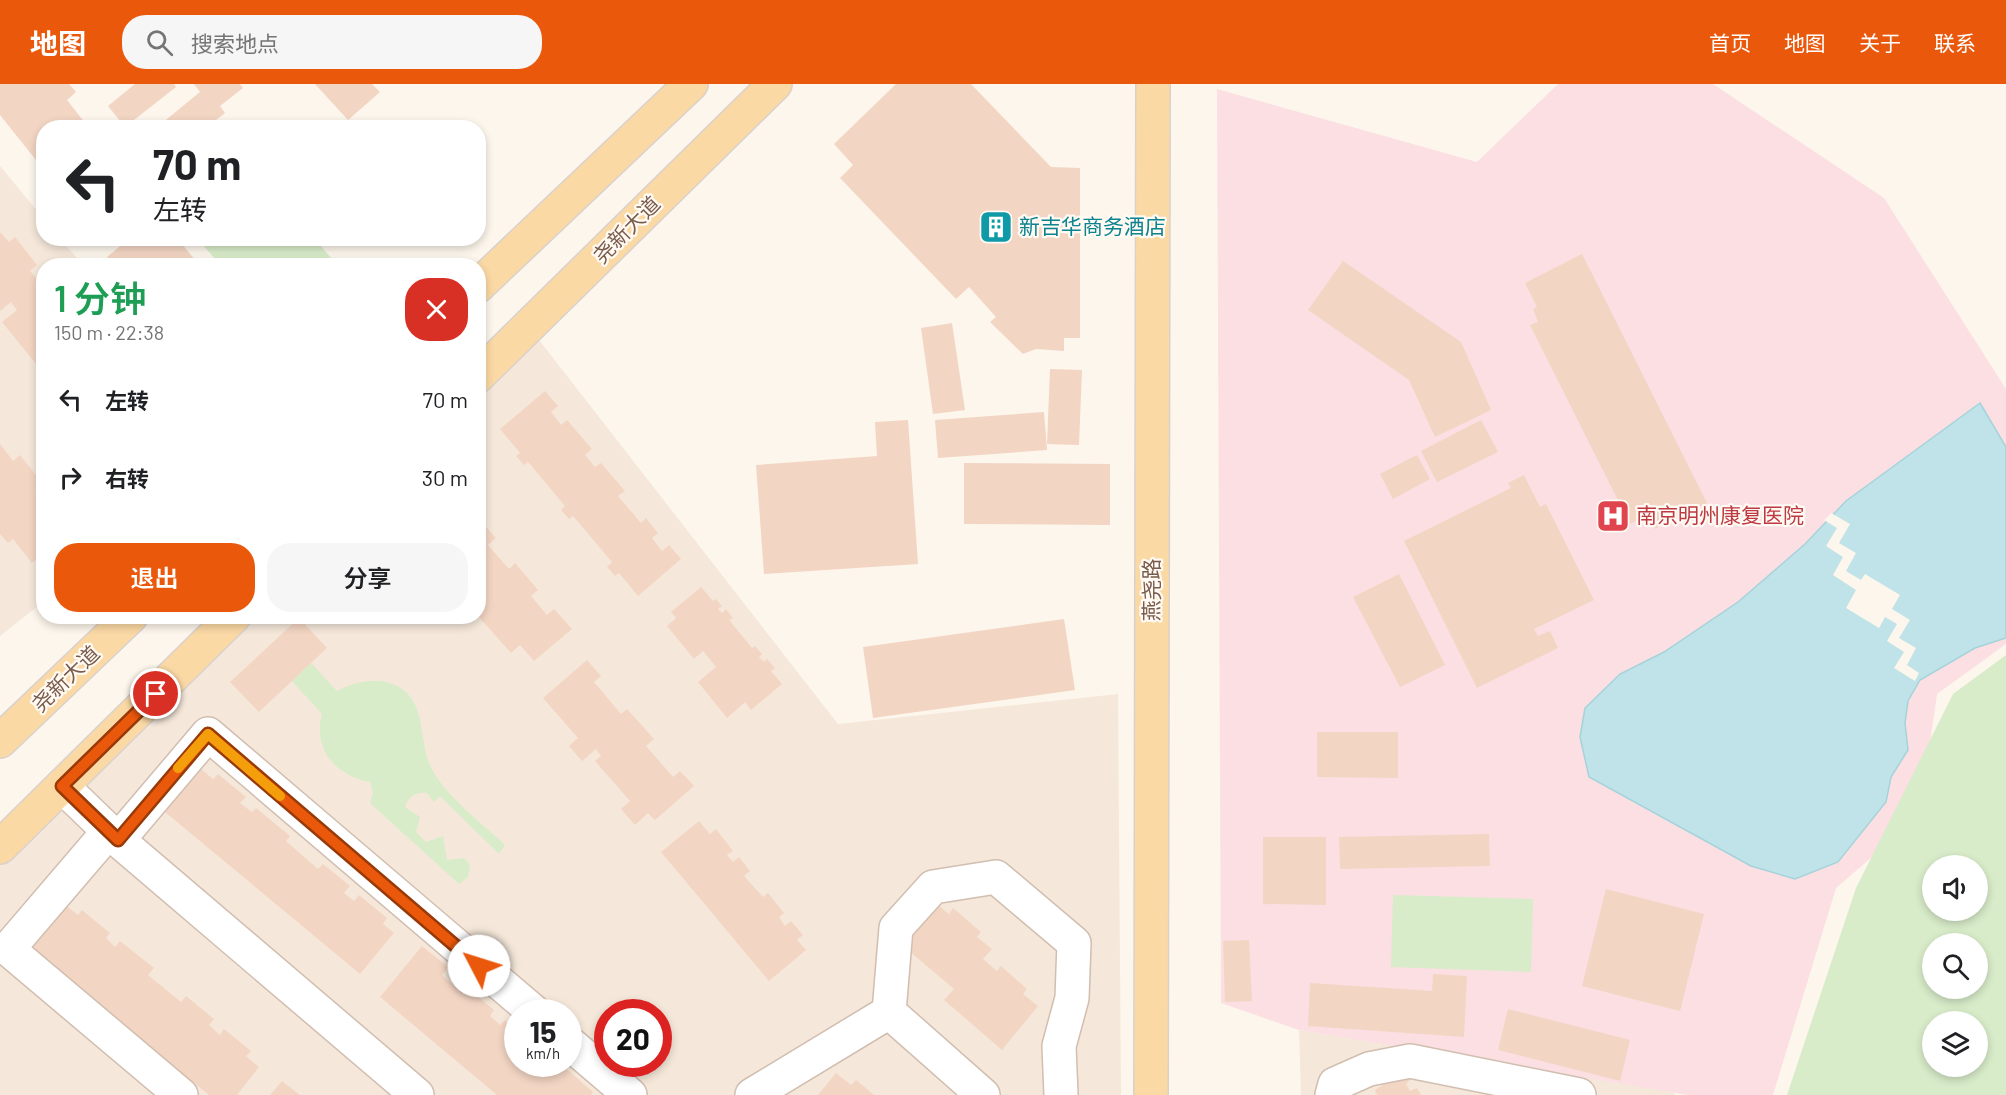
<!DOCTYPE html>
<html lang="zh">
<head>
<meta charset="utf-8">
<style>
	:root { --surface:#fff; --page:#f6f6f6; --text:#202124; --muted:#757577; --accent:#ea580c }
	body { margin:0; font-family:Barlow,"Noto Sans SC",sans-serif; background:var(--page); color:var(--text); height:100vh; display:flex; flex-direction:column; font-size:22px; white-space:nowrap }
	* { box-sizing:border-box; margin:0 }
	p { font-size:20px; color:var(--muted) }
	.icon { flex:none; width:33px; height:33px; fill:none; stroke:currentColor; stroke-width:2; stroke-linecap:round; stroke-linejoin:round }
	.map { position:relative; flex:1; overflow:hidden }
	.sheet { position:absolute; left:36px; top:174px; width:450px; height:366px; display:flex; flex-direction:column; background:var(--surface); border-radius:24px; box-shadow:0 3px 9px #0003 }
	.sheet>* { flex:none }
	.hud { position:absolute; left:36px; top:36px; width:450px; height:126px; border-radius:24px; box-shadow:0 3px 9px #0003; background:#fff; color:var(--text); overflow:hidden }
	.buttons { position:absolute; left:1922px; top:771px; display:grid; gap:12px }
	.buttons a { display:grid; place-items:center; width:66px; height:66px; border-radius:50%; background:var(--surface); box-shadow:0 3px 9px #0003; font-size:30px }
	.speed { position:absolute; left:504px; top:915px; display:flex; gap:12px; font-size:30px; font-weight:700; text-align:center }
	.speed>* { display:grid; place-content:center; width:78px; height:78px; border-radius:50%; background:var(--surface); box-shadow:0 3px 9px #0003; line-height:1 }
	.speed small { font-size:15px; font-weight:400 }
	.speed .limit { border:9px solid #d22; background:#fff; color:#111 }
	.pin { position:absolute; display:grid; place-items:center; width:51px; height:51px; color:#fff; margin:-26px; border:3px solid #fff; border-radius:50%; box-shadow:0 2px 6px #0007 }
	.me { position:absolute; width:66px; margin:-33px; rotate:310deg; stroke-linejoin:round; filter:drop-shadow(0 0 4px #0008) }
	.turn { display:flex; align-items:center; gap:21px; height:126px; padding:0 18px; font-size:27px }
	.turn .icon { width:78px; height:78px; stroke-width:2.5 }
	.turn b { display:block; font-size:42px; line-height:51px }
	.round { display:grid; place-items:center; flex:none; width:63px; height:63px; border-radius:24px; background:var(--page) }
	.summary { display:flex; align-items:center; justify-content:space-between; height:102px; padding:0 18px }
	h1 { font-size:36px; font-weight:600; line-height:45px; color:#1e9e55 }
	.action { display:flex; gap:12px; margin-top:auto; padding:12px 18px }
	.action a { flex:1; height:69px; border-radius:24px; background:var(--accent); color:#fff; font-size:24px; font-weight:600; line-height:69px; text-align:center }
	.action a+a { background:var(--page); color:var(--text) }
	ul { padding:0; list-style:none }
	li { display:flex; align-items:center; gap:18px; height:78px; padding:0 18px }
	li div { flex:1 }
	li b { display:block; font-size:22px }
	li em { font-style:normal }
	header { display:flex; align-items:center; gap:36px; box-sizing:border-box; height:84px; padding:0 30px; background:var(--accent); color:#fff }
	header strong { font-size:28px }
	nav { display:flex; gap:33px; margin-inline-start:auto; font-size:21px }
	.search { width:420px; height:54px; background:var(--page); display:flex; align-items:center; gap:15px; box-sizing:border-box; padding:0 21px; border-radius:24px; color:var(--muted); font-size:22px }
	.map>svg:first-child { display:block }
	.residential { fill:#f5e8da; fill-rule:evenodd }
	.medical { fill:#fbdfe3 }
	.green { fill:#d8ecc9; fill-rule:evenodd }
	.water { fill:#bfe3e8; stroke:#a5d3da; stroke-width:1.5 }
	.pier { fill:#fdf6ec }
	.building { fill:#f3d5c3 }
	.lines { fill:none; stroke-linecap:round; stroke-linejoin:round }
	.minor-casing { stroke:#d1beb0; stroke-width:36 }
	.major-casing { stroke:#dad1cd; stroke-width:36 }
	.minor { stroke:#fff; stroke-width:33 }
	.major { stroke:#fbd9a5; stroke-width:33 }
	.route-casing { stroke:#983908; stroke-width:15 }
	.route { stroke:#ea580c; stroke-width:10 }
	.slow { stroke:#f59e0b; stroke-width:10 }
	.labels { text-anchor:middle; stroke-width:4.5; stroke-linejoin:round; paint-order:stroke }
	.culture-label { font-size:21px; fill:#0d838f; stroke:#fffaf3; text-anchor:start }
	.street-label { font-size:21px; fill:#7a5c4d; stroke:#fffaf3 }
	.health-label { font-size:21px; fill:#be3a42; stroke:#fffaf3; text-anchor:start }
</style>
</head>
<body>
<header>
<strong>地图</strong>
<div class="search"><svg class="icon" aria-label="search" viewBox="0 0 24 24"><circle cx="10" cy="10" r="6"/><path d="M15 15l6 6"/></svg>搜索地点</div>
<nav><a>首页</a><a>地图</a><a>关于</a><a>联系</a></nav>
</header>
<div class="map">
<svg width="2006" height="1011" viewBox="0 0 2006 1011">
	<rect width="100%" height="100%" fill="#fdf6ec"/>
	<g class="residential">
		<polygon points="0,82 43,134 44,154 60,155 83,181 44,182 43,518 0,552"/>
		<path d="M 539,256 L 838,640 L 1118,610 L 1121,1011 L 0,1011 L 0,777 L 248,533 L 478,532 L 479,314 ZM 518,928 L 568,928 L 568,980 L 518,980 ZM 608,928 L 658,928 L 658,980 L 608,980 Z"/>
		<polygon points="1299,946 1673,1007 1675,1011 1301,1011"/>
	</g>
	<polygon class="medical" points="1558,0 1713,0 1884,114 2006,305 2006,560 1937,610 1927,680 1886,761 1836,804 1773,1011 1688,1011 1299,946 1221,919 1217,5 1477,78"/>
	<g class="green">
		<polygon points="198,155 315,155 337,181 220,181"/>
		<path d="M 2006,571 L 2006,1011 L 1787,1011 L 1856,804 L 1953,610 ZM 1932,782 L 1977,782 L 1977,826 L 1932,826 ZM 1932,860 L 1977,860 L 1977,904 L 1932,904 ZM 1932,938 L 1977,938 L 1977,982 L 1932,982 Z"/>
		<path d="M 311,579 L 337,607 C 370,589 412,592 420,636 C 424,654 424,673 434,689 C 451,717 482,739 505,761 L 499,770 L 440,712 L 434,718 L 427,709 C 416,708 409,712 405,723 L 420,733 L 416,748 L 426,758 L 443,752 L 447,776 L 464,774 L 470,781 L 468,793 L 459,800 L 370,719 L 373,709 L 370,698 C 337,692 312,666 322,630 L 292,597 Z"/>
		<polygon points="1393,811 1533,815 1531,888 1391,883"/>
	</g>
	<polygon class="water" points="1980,319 2006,363 2006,554 1975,564 1920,596 1908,617 1905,639 1908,666 1891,693 1886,718 1838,778 1795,795 1751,782 1589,693 1580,653 1585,624 1620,590 1664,568 1738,518 1805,460 1846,417"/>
	<polygon class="pier" points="1831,429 1850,440 1839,459 1856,469 1846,487 1861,496 1865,490 1900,511 1892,525 1910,536 1899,554 1916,564 1907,581 1919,589 1915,597 1894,584 1904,568 1887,557 1897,540 1885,533 1879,544 1846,524 1856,506 1833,491 1843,473 1826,462 1837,444 1824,436"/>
	<g class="building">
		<polygon points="0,0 69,0 76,8 67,16 89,44 44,44 44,86 0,31"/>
		<polygon points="135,0 174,0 176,3 125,43 108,22"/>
		<polygon points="194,0 240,0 243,4 220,22 225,29 206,44 156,44 200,8"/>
		<polygon points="315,0 372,0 380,8 348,36"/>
		<polygon points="896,0 971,0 1051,83 1080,84 1080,254 1064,254 1064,267 1036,265 1023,270 990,238 996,233 969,203 956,215 840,94 853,81 834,60"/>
		<polygon points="0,148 9,158 15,153 37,181 30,187 44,204 44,284 41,286 2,238 17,226 11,218 0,227"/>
		<polygon points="130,154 177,154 200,182 114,182 107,173"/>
		<polygon points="1582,170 1707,419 1655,445 1648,431 1630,440 1530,241 1538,238 1533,225 1537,223 1525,199"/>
		<polygon points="1343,177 1461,258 1491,326 1435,353 1409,296 1308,226"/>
		<polygon points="952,239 965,326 933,330 921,244"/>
		<polygon points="1050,285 1082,286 1079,361 1047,360"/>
		<polygon points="545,307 558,322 551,328 561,341 567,336 592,365 585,371 595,383 601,379 625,407 618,412 641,439 646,434 658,449 652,454 662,467 669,461 681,475 638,512 619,489 615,492 607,483 612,478 573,432 569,435 561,426 565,422 528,378 524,381 516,372 520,369 500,345"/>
		<polygon points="1044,328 1047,366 938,374 935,336"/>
		<polygon points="908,336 918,480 764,490 756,381 877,372 875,338"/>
		<polygon points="1481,336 1498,368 1437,398 1421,367"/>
		<polygon points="0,360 13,377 20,371 42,399 35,404 44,415 44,469 32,479 13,455 8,459 0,450"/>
		<polygon points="1417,371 1430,395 1393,415 1380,390"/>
		<polygon points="964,379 1110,380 1110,441 964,440"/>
		<polygon points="1524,391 1540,423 1546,420 1594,516 1534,545 1538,552 1550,547 1558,564 1477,604 1404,457 1511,404 1508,399"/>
		<polygon points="478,434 496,454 488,461 509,485 515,479 538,506 531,512 547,531 554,525 572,545 534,577 520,561 511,569 478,532"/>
		<polygon points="1399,490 1445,581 1400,603 1353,513"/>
		<polygon points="701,503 713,517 716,515 722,522 718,525 722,529 726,525 733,534 729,536 752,564 755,562 762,570 759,573 764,578 767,575 775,584 771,587 782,600 751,626 745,618 727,634 698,598 716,583 703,567 694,575 667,542 676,534 671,528"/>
		<polygon points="299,534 327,564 259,628 230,598"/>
		<polygon points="1064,535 1075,606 873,634 863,563"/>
		<polygon points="587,576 601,592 594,598 621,630 627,625 654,655 646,662 673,693 680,687 694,702 655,736 648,729 635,741 621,725 630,717 595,677 601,672 596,665 582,677 569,662 578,654 543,614"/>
		<polygon points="1317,648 1398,648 1398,694 1317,693"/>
		<polygon points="201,685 213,695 218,690 246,713 240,719 252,728 256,724 290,752 286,757 318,785 323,780 350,802 344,809 354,817 359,811 387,834 383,840 394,849 360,890 165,728"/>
		<polygon points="699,737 710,750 716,745 733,767 727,771 733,778 739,773 750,787 744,792 763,813 768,809 784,829 779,833 785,842 791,837 803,851 797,856 806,866 769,897 661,768"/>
		<polygon points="1489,750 1490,782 1340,785 1339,753"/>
		<polygon points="1263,753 1326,753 1326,821 1263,820"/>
		<polygon points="1606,805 1704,830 1680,927 1582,902"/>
		<polygon points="932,816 949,830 953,824 981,848 977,853 992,865 983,875 997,887 1001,882 1027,905 1023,910 1038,922 1002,966 944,916 954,905 897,857"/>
		<polygon points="64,820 78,831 82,826 110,849 106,854 115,863 120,857 154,884 148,891 181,918 186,912 214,935 209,941 220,951 224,945 251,967 246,972 259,983 237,1011 209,1011 28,864"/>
		<polygon points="1249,856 1252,917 1225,918 1223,857"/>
		<polygon points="422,862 448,883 442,891 458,905 463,900 494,926 490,932 500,941 505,936 518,946 518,980 544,980 555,989 562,981 593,1008 591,1011 497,1011 380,913"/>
		<polygon points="1433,890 1467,892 1464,953 1308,942 1310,899 1432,907"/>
		<polygon points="1508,925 1630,956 1620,997 1498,966"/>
		<polygon points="1407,985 1412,994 1406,1000 1410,1007 1417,1004 1421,1011 1377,1011 1375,1006"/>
		<polygon points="836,989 851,1001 856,996 874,1011 818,1011"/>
		<polygon points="282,997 300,1011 270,1011"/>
	</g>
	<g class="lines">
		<defs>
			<g id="minor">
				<polyline points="62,702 118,756 417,1011"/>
				<polyline points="109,747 8,865 181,1011"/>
				<polyline points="118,756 208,650 534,928"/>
				<polyline points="889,928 896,844 933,803 996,793 1074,859 1072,914 1059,962 1061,1011"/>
				<polyline points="568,958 630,1011"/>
				<polyline points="752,1011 889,928 983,1011"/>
				<polyline points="1332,1011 1335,1000 1369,985 1410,977 1579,1011"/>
			</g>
			<g id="major">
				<polyline points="478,202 691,0"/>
				<polyline points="478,292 775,0"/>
				<polyline points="0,657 131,532"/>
				<polyline points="0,763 234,532"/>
				<polyline points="1151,1011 1153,0"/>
			</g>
		</defs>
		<use href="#minor" class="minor-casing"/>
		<use href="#major" class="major-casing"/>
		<use href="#minor" class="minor"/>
		<use href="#major" class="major"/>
	</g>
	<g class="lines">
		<defs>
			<polyline id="route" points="156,610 62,702 118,756 208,650 479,882"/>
		</defs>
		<use href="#route" class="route-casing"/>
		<use href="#route" class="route"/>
		<polyline class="slow" points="178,684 208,650 280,712"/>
	</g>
	<defs>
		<symbol id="building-square" viewBox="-11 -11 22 22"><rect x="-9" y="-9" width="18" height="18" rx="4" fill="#0f9aa8" stroke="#fffaf3"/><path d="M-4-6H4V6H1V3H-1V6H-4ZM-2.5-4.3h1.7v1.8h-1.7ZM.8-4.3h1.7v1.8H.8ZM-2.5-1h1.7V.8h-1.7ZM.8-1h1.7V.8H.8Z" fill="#fff"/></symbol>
		<symbol id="hospital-square" viewBox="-11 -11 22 22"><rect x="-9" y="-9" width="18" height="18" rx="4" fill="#e0444e" stroke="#fffaf3"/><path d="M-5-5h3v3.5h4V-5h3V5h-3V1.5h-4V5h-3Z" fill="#fff"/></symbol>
	</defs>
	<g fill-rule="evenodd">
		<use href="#building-square" x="977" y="124" width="38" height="38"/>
		<use href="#hospital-square" x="1594" y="413" width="38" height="38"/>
	</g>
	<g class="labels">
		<g class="culture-label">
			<text x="1019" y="150">新吉华商务酒店</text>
		</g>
		<g class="street-label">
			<text transform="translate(627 146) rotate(-45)" y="7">尧新大道</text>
			<text transform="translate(1152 506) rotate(-90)" y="7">燕尧路</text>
			<text transform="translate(66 595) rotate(-44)" y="7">尧新大道</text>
		</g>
		<g class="health-label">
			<text x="1636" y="439">南京明州康复医院</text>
		</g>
	</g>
</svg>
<div class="buttons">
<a><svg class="icon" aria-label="sound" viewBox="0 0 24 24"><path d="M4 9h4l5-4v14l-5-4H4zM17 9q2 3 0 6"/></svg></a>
<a><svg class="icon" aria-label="search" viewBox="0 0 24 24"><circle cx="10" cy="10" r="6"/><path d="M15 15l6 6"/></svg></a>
<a><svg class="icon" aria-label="layers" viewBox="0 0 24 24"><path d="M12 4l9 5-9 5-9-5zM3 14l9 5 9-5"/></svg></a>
</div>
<div class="speed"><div>15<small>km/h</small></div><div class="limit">20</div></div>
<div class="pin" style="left:156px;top:610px;background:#d93025"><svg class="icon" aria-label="arrive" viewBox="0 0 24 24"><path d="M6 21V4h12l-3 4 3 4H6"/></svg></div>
<svg class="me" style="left:479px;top:882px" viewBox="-20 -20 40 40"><circle r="19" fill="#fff"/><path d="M0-13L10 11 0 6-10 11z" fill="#ea580c"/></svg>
<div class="hud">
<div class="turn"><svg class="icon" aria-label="left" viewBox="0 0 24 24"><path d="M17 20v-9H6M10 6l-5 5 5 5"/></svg><div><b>70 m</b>左转</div></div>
</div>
<section class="sheet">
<div class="summary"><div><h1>1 分钟</h1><p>150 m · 22:38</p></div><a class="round" style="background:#d93025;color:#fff"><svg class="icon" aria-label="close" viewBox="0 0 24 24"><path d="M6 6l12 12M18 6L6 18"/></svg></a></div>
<ul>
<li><svg class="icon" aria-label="left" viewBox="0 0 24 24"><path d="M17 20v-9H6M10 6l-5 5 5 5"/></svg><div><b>左转</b></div><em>70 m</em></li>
<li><svg class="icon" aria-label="right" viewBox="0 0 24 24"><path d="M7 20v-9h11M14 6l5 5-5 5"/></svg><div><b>右转</b></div><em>30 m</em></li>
</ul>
<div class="action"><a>退出</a><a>分享</a></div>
</section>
</div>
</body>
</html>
